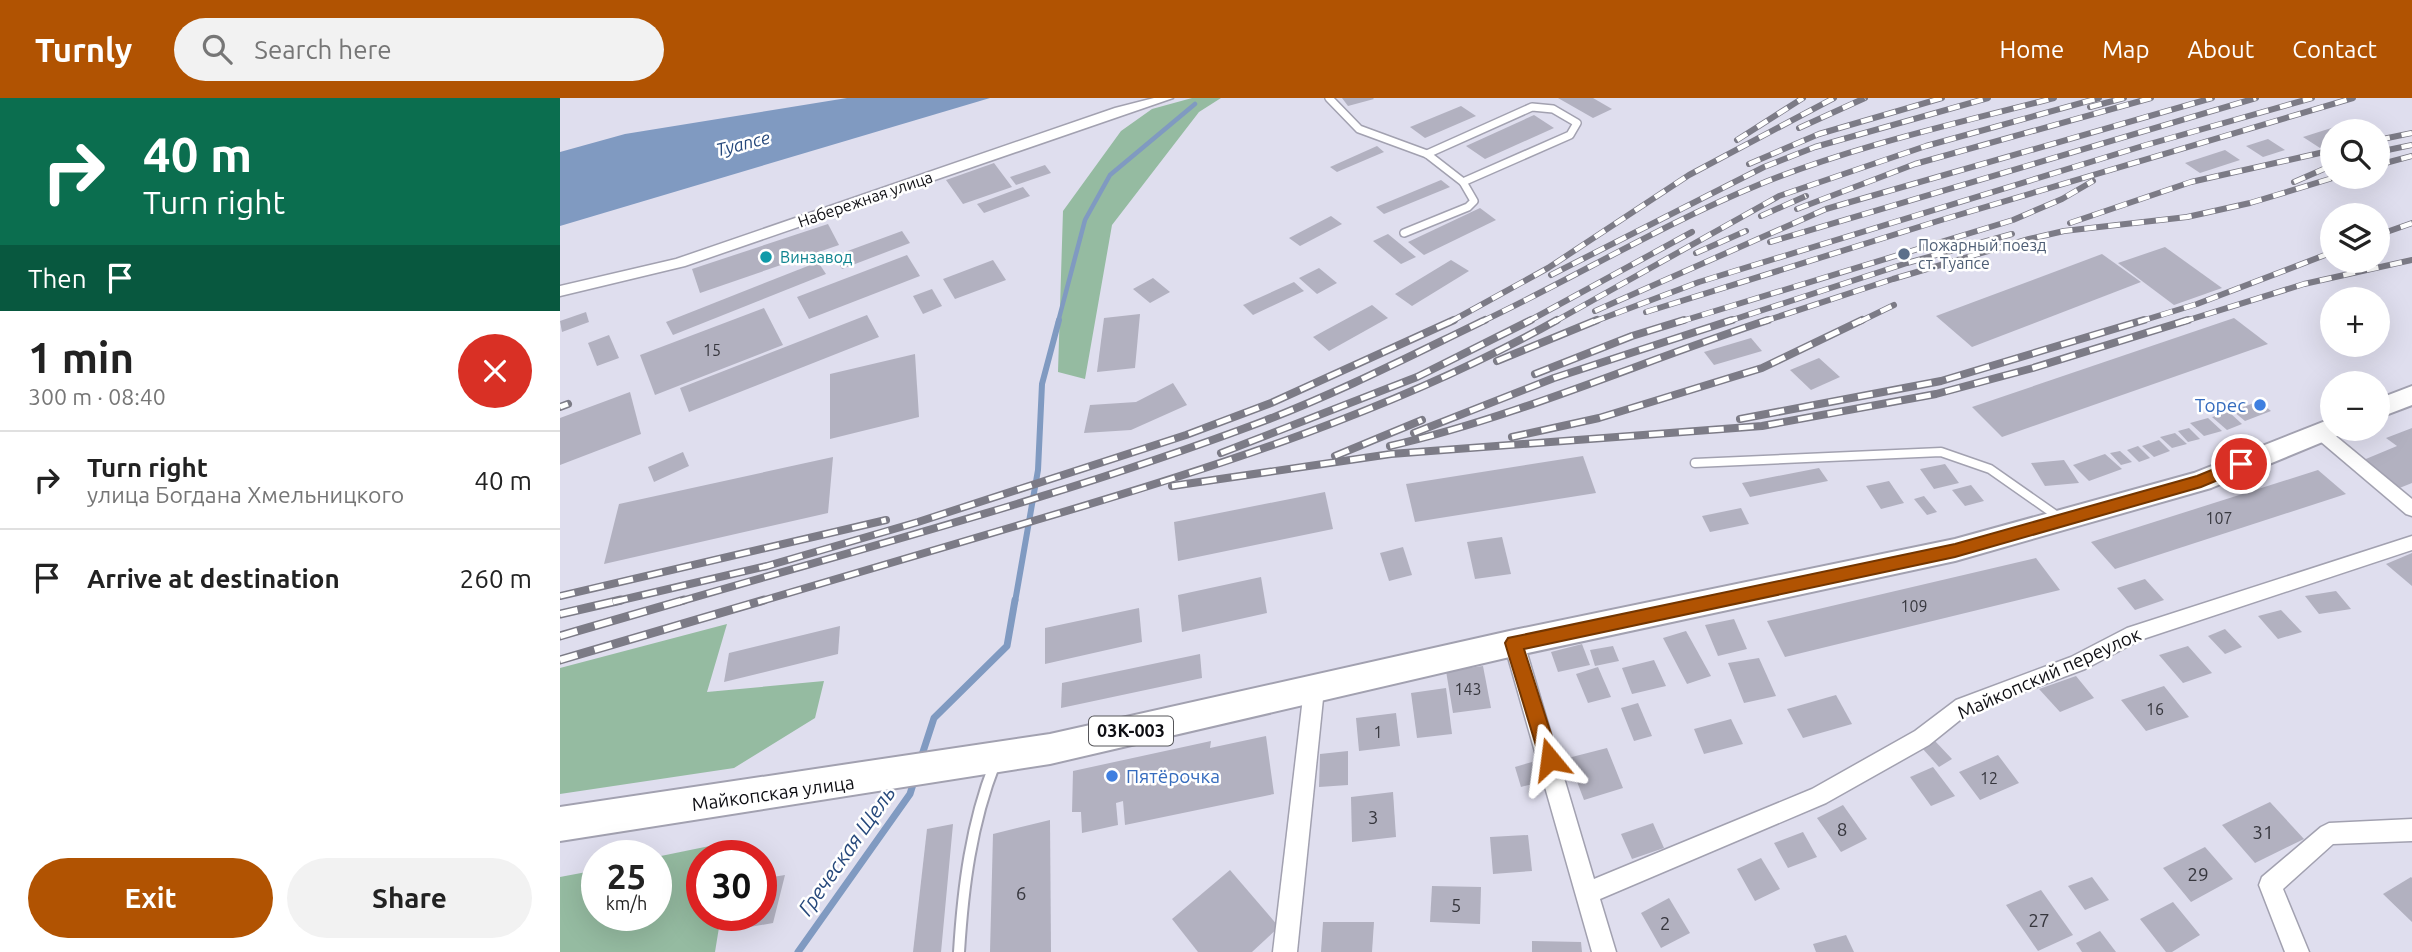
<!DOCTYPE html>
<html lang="en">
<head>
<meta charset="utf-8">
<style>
	:root { --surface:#fff; --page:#f2f2f2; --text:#222; --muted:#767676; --line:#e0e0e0; --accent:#b15302 }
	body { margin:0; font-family:Ubuntu,sans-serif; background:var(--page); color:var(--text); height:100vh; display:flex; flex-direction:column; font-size:26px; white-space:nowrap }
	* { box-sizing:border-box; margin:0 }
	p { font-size:23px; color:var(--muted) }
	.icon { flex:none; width:38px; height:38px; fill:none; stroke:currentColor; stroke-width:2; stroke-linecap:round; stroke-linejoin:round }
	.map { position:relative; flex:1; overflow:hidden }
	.sheet { display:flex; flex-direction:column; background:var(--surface); width:560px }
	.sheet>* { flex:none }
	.hud { background:#0b6e4f; color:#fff; overflow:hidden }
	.buttons { position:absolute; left:1760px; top:21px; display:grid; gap:14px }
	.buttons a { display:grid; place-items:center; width:70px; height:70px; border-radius:50%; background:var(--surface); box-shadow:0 7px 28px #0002; font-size:35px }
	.speed { position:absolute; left:21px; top:742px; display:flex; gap:14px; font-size:35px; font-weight:700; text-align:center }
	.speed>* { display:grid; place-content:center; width:91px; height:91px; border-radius:50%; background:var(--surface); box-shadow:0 7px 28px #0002; line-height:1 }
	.speed small { font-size:18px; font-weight:400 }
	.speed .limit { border:10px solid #d22; background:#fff; color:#111 }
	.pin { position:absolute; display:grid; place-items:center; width:60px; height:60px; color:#fff; margin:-30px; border:4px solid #fff; border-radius:50%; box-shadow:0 2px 7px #0007 }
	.me { position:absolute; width:77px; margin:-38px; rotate:344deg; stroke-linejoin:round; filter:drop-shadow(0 0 5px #0008) }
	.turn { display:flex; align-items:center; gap:24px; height:147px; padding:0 28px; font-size:32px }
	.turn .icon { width:91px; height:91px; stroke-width:2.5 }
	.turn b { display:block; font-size:49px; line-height:60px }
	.then { display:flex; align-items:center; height:66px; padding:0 28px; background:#0003; gap:14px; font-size:26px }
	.round { display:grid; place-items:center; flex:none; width:74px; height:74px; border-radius:37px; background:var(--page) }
	.overview { display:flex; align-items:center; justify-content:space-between; height:119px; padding:0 28px }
	h1 { font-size:42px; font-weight:600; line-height:52px }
	.primary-button { display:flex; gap:14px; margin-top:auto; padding:14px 28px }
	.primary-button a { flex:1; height:80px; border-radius:42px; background:var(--accent); color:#fff; font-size:28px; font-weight:600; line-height:80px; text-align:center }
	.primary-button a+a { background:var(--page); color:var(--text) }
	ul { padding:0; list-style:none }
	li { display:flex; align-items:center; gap:21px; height:98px; padding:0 28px; border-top:2px solid var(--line) }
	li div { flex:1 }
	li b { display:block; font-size:26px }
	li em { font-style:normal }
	header { display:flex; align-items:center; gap:42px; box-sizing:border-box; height:98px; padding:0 35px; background:var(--accent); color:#fff }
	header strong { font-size:33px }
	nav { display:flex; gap:38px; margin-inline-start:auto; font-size:24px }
	.search { width:490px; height:63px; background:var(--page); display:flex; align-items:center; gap:18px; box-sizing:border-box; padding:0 24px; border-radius:38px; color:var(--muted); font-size:26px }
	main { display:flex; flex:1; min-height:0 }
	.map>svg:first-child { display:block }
	.green { fill:#95bba1 }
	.water { fill:#809ac1 }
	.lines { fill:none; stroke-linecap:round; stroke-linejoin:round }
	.stream-far2 { stroke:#809ac1; stroke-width:4.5 }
	.stream-far1 { stroke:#809ac1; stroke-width:6 }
	.stream { stroke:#809ac1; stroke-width:7 }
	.building { fill:#b2b1c0 }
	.lane-far2-casing { stroke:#a2a1b0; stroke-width:10 }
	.lane-far1-casing { stroke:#a2a1b0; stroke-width:11 }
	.lane-casing { stroke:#a2a1b0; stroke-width:14 }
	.street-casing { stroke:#a2a1b0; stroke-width:3 }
	.primary-casing { stroke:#a2a1b0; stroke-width:4 }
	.lane-far2 { stroke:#fff; stroke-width:7 }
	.lane-far1 { stroke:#fff; stroke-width:8 }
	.lane { stroke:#fff; stroke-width:10 }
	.street { fill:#fff; fill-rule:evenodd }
	.primary { fill:#fff; fill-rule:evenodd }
	.rail-far2-casing { stroke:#7c7b86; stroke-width:6 }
	.rail-far1-casing { stroke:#7c7b86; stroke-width:8 }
	.rail-casing { stroke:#7c7b86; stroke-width:9 }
	.rail-far2 { stroke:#fff; stroke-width:4.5; stroke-dasharray:12; stroke-linecap:butt }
	.rail-far1 { stroke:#fff; stroke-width:5; stroke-dasharray:15; stroke-linecap:butt }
	.rail { stroke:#fff; stroke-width:6; stroke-dasharray:18; stroke-linecap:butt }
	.route { fill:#b15302; stroke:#733601; stroke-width:2 }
	.service-dot { fill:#5c6f8a; stroke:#fff; stroke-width:2.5 }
	.culture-dot { fill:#0f9aa8; stroke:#fff; stroke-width:2.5 }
	.shop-dot { fill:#3f7fe0; stroke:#fff; stroke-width:2.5 }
	.labels { text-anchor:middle; stroke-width:5; stroke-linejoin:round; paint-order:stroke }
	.far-street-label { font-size:16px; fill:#0e0e13; stroke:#fff }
	.far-service-label { font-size:16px; fill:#4e5e75; stroke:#fff; text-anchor:start }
	.far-culture-label { font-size:16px; fill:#0d838f; stroke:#fff; text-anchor:start }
	.number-label { font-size:16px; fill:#37373e }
	.far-water-label { font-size:18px; font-style:italic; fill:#27497c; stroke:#fff }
	.shield { fill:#fff; stroke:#56565a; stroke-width:2 }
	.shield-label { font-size:18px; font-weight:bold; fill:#0e0e13 }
	.shop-label { font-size:19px; fill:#366cbe; stroke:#fff; text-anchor:end }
	.street-label { font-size:19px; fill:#0e0e13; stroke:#fff }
	.near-number-label { font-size:19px; fill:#37373e }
	.water-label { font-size:21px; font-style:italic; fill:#27497c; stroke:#fff }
</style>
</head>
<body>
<header>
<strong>Turnly</strong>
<div class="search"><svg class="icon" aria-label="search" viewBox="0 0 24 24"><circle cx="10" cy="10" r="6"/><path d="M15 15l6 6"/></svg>Search here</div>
<nav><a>Home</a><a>Map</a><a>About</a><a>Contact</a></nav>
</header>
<main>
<section class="sheet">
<div class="hud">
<div class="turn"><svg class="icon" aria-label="right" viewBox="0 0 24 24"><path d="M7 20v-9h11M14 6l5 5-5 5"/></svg><div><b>40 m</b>Turn right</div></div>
<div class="then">Then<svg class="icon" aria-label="arrive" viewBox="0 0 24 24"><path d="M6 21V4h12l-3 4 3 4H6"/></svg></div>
</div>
<div class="overview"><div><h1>1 min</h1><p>300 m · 08:40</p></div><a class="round" style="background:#d93025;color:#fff"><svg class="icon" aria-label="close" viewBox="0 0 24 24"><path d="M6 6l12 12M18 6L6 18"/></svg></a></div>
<ul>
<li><svg class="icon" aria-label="right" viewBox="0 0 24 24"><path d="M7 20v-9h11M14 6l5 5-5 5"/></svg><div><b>Turn right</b><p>улица Богдана Хмельницкого</p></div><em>40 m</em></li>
<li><svg class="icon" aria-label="arrive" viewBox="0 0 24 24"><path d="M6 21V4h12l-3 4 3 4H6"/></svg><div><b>Arrive at destination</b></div><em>260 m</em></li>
</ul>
<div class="primary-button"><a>Exit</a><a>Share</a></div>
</section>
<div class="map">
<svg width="1852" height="854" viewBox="0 0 1852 854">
	<rect width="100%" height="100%" fill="#dfdeee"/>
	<g class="green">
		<polygon points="632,0 661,0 639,14 552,127 525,281 498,274 503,113 561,33 592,11"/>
		<polygon points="167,526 147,594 264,583 255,620 174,670 0,696 0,570"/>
		<polygon points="174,743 171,758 142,758 142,817 161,817 155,854 0,854 0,779 37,772 37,817 96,817 96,759"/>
	</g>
	<polygon class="water" points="287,0 430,0 0,128 0,54 65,36"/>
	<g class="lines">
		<polyline class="stream-far2" points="498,224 525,122 550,77 635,6"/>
		<polyline class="stream-far1" points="455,504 478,372 482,286 499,222"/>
		<g class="stream">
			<polyline points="360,663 374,620 447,548 455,502"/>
			<polyline points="238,854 350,696 355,680"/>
		</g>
	</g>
	<g class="building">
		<polygon points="782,0 813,0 814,1 788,8"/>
		<polygon points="998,0 1033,0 1052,11 1033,20"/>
		<polygon points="901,8 916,18 865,40 850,29"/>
		<polygon points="974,17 994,30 925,61 906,48"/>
		<polygon points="1784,26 1796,33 1773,33 1773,45 1760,50 1743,39"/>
		<polygon points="1708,41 1725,52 1703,59 1686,48"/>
		<polygon points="817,48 824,54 777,74 770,69"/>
		<polygon points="1665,52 1680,62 1640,75 1625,65"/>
		<polygon points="434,65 452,89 403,106 386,82"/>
		<polygon points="485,67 491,75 456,87 450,79"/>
		<polygon points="881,82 890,89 824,116 816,109"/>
		<polygon points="463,89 470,98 424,115 417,106"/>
		<polygon points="920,110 936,122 864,157 848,144"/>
		<polygon points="771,118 782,126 740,148 729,140"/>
		<polygon points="268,126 279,147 140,195 132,171"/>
		<polygon points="342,133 350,145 282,171 274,158"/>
		<polygon points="828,136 856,159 841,166 813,143"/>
		<polygon points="1605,149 1662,190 1614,207 1558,165"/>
		<polygon points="1542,156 1581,184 1412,249 1376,218"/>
		<polygon points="347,157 360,178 249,221 237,199"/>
		<polygon points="433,162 446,182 395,201 383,181"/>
		<polygon points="891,162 909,173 852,208 835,196"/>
		<polygon points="258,164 266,176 113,237 106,224"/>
		<polygon points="759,170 777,185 757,196 739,180"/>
		<polygon points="593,180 610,194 590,205 573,191"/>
		<polygon points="734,184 744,193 693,217 683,207"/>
		<polygon points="372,191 382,208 363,216 353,198"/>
		<polygon points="812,207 828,220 769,253 753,239"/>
		<polygon points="204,210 223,247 95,297 80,257"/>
		<polygon points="26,214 29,224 2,234 0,223"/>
		<polygon points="580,216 575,270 537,274 544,220"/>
		<polygon points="307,217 319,239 129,314 120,290"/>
		<polygon points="1674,220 1708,246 1442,339 1412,309"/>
		<polygon points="49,237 59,260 37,268 28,245"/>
		<polygon points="1191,240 1202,253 1154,267 1144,254"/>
		<polygon points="355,256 359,319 270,341 270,276"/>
		<polygon points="1259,260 1280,279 1251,292 1230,272"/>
		<polygon points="613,285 627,307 571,332 524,335 530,307 576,304"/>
		<polygon points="70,294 81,336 0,367 0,320"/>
		<polygon points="1699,303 1711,313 1685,323 1673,313"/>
		<polygon points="1669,314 1682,326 1667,332 1652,319"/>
		<polygon points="1648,320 1662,333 1644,338 1630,325"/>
		<polygon points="1629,330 1640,341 1628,344 1618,333"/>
		<polygon points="1852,330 1852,385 1837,391 1801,363 1837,348 1826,340"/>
		<polygon points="1615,335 1627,346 1612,350 1600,339"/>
		<polygon points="1599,342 1610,353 1594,359 1582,348"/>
		<polygon points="1578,348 1590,360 1579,364 1567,352"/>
		<polygon points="1560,353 1572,364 1561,367 1550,355"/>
		<polygon points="123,354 129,368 94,384 88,369"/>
		<polygon points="1545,356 1562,371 1529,383 1513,367"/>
		<polygon points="1023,358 1036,395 855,424 846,386"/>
		<polygon points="273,359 268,415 44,466 59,406"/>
		<polygon points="1504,362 1519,385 1485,388 1471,365"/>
		<polygon points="1385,366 1399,385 1374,391 1360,371"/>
		<polygon points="1259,370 1268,383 1190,399 1182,385"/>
		<polygon points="1758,372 1786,396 1555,471 1531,444"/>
		<polygon points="1329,383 1344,405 1321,411 1306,388"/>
		<polygon points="1411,387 1424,403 1405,408 1392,392"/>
		<polygon points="765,394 773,431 618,463 614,424"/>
		<polygon points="1364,398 1377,414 1367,417 1354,401"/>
		<polygon points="1181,410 1189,426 1150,434 1142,418"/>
		<polygon points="942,439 951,476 915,481 907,444"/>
		<polygon points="843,449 852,477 829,483 820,455"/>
		<polygon points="1852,455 1852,488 1826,466"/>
		<polygon points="1476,460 1500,492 1225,559 1207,523"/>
		<polygon points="701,479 707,515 622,534 618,497"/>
		<polygon points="1585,481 1604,502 1575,512 1557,490"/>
		<polygon points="1776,493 1791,511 1759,516 1745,498"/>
		<polygon points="579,510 582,544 485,566 485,530"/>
		<polygon points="1721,512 1742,534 1718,541 1698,518"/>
		<polygon points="1174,521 1187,551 1158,558 1145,527"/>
		<polygon points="280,528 278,556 164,584 169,555"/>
		<polygon points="1665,531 1682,549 1665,556 1648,538"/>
		<polygon points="1126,533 1151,578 1127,586 1103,540"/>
		<polygon points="1022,546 1030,567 998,574 991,554"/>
		<polygon points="1053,548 1059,563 1035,568 1030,552"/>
		<polygon points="1628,548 1652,575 1623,585 1599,557"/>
		<polygon points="640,556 642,580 501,610 502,585"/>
		<polygon points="1199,560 1216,598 1184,605 1168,565"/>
		<polygon points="1094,562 1106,588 1072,596 1062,570"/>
		<polygon points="923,568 931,610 893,615 886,573"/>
		<polygon points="1038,569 1051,599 1028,605 1016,576"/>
		<polygon points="1516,578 1534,600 1500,614 1479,591"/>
		<polygon points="1604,588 1629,619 1586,633 1561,602"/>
		<polygon points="886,590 892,636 857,640 851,595"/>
		<polygon points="1276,597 1292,626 1243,640 1227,611"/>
		<polygon points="1078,605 1092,638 1074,643 1061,610"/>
		<polygon points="836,615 840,648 799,653 796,620"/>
		<polygon points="1171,621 1183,646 1144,656 1134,631"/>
		<polygon points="706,638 714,696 565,727 563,703 556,705 558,727 522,735 521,714 512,714 513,673 651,643 650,650"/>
		<polygon points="1375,643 1392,661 1379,669 1362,650"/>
		<polygon points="1047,650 1063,690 1024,702 1008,660"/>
		<polygon points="788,653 788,687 759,689 760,656"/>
		<polygon points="1438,657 1459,685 1420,702 1399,674"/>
		<polygon points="972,664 979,684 961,689 955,669"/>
		<polygon points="1373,669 1395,698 1371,708 1350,679"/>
		<polygon points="833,694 836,739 792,744 791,699"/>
		<polygon points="1710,704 1744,741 1695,765 1662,727"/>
		<polygon points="1283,707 1307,741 1281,754 1257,720"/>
		<polygon points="490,722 491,854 430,854 433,736"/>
		<polygon points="1093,725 1104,750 1072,761 1061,736"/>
		<polygon points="393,726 381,854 353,854 367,731"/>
		<polygon points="1243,734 1257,759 1228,770 1214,745"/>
		<polygon points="968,737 972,773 933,776 930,739"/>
		<polygon points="1645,749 1673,781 1631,804 1603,770"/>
		<polygon points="1201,760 1220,791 1195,803 1177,771"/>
		<polygon points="670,772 719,829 692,854 638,854 612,821"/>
		<polygon points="225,777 213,825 178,831 182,817 201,817 201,781"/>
		<polygon points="1532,779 1549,802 1525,812 1508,788"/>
		<polygon points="1851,779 1852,780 1852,824 1823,796"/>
		<polygon points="872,788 921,789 920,826 870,824"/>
		<polygon points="1481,792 1513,837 1478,853 1446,807"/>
		<polygon points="1109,800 1130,835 1101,850 1081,815"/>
		<polygon points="1613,804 1640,837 1612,854 1606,854 1580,821"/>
		<polygon points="763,824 814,824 812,854 761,854"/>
		<polygon points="1540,833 1556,854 1522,854 1516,845"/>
		<polygon points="1286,837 1294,854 1256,854 1253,846"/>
		<polygon points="972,843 1021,844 1022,854 972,854"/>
	</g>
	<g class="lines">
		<defs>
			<g id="lane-far2">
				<polyline points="769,0 799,31 867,56 903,84 914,103 908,109 844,135"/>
				<polyline points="867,56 972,9 993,11 1017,25 1010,37 903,84"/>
			</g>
			<polyline id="lane-far1" points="1135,365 1381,354 1430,371 1500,420"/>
			<path id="lane" d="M 399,854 C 403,789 411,726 435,665"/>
			<g id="street">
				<polygon points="594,0 613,0 125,168 0,198 0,188 116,161 555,10"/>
				<polygon points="1760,328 1766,330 1852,401 1852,418 1846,416 1754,338 1752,334"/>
				<polygon points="1852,438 1852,452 1580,542 1525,571 1410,614 1369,647 1266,705 1040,801 1056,854 1032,854 944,545 947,539 954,537 961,539 964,545 1034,781 1252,691 1355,633 1396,602 1511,559 1567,530"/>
				<polygon points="754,582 761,585 764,591 737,854 713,854 744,591 747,585"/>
				<polygon points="1852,721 1852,743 1773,746 1723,791 1749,854 1725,854 1699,787 1702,779 1761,729 1769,725"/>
			</g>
			<g id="primary">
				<polygon points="1852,288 1852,307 1818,320 1818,301"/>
				<polygon points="1773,320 1773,331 1785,331 1782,336 1651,390 1395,463 954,558 490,666 0,743 0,709 490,636 954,532 1395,441 1634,375"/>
			</g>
		</defs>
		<use href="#lane-far2" class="lane-far2-casing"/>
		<use href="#lane-far1" class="lane-far1-casing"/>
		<use href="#lane" class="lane-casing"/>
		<use href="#street" class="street-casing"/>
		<use href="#primary" class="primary-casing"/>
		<use href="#lane-far2" class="lane-far2"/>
		<use href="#lane-far1" class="lane-far1"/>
		<use href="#lane" class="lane"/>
		<use href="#street" class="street"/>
		<use href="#primary" class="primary"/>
		<defs>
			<g id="rail-far2">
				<polyline points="1530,9 1564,0"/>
				<polyline points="1239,30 1305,0"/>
				<polyline points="1177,42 1243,0"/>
				<polyline points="1818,42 1852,35"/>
				<polyline points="1818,54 1852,47"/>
				<polyline points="1189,66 1259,36 1382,0"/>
				<polyline points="1818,67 1852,58"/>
				<polyline points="1734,84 1773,67"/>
				<polyline points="1237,111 1355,66 1591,0"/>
				<polyline points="1201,118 1246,98"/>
				<polyline points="1510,125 1631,84 1773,52"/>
				<polyline points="1818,137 1852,125"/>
				<polyline points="1210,144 1696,0"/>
				<polyline points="1136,155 1186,133"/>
				<polyline points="991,177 1204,69 1255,49 1428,0"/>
				<polyline points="1035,213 1266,111 1652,0"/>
				<polyline points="1086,214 1378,123 1793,0"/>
				<polyline points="890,224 988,170 1129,77 1274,0"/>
				<path d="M 921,224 C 1014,180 1103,126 1198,87 C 1293,48 1395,26 1494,0"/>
				<polyline points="967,224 1132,134"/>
				<polyline points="994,224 1219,98 1366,48 1539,0"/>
				<polyline points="1033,224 1139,184 1586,47 1752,0"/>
				<polyline points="1119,224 1453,122 1502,101 1533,83"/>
				<polyline points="1166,224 1347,165 1452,136"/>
				<polyline points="1202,224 1333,181 1469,141 1504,133 1627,119 1690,105 1776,79"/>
				<polyline points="1299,224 1334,207"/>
				<polyline points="1578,224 1637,206 1773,154"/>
				<polyline points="1622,224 1744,186 1852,162"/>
			</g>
			<g id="rail-far1">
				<polyline points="937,263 1037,222"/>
				<polyline points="975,276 1072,238 1124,222"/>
				<polyline points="0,309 8,306"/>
				<polyline points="1180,321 1381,283 1584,222"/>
				<polyline points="854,335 994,280 1172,222"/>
				<polyline points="952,339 1039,320 1202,270 1302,222"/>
				<path d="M 830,348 C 960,318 1082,263 1208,222"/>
				<polyline points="661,355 857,279 971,222"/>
				<polyline points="775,358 862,322"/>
				<polyline points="612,388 831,356 1202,328 1376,296 1473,270 1628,222"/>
				<polyline points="0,498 326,422"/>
				<polyline points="53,504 207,468 358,424 626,337 711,305 894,222"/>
				<path d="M 118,504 C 314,447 513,395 704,323 C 780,294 852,257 925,222"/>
				<path d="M 198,504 C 293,476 388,448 483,420 C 659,368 836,312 997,222"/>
			</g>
			<g id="rail">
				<polyline points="0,516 61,502"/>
				<polyline points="0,538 124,502"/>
				<polyline points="0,562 204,502"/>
			</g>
		</defs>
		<use href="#rail-far2" class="rail-far2-casing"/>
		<use href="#rail-far1" class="rail-far1-casing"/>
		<use href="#rail" class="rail-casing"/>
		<use href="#rail-far2" class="rail-far2"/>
		<use href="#rail-far1" class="rail-far1"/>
		<use href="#rail" class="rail"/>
	</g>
	<polygon class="route" points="1681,360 1687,362 1689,366 1687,370 1641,389 1395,459 964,551 999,661 996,667 990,670 983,667 980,661 945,545 948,540 1395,446 1637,378"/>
	<circle class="service-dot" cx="1344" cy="156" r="7"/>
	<circle class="culture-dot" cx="206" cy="159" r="7"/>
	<g class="shop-dot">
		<circle cx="1700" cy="307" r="7"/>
		<circle cx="552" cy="678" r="7"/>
	</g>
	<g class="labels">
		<g class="far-street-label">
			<text transform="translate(305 101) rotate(-19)" y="6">Набережная улица</text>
		</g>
		<g class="far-service-label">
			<text x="1358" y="153">Пожарный поезд<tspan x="1358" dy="18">ст. Туапсе</tspan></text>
		</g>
		<g class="far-culture-label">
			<text x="220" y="165">Винзавод</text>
		</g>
		<g class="number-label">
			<text x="152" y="258">15</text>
			<text x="1659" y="426">107</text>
			<text x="1354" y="514">109</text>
			<text x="908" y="597">143</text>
			<text x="1595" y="617">16</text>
			<text x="818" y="640">1</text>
			<text x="1429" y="686">12</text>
		</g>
		<g class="far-water-label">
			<text transform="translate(183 46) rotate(-14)" y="6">Туапсе</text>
		</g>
		<rect class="shield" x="529" y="618.5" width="84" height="29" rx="5"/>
		<g class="shield-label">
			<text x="571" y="639">03К-003</text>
		</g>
		<g class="shop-label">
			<text x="1686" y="314">Торес</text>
			<text x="566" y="685" text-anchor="start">Пятёрочка</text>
		</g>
		<g class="street-label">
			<text transform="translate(1489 575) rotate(-24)" y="7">Майкопский переулок</text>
			<text transform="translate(213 695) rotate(-8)" y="7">Майкопская улица</text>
		</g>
		<g class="near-number-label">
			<text x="813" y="726">3</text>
			<text x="1282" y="738">8</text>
			<text x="1703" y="741">31</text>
			<text x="1638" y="783">29</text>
			<text x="461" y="802">6</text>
			<text x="896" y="814">5</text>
			<text x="1479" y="829">27</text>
			<text x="1105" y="832">2</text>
		</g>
		<g class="water-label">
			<text transform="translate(287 753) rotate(-55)" y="7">Греческая Щель</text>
		</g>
	</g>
</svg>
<div class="buttons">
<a><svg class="icon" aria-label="search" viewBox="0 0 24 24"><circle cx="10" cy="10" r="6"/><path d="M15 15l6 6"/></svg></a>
<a><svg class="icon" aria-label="layers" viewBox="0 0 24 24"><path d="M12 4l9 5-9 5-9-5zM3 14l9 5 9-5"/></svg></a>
<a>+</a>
<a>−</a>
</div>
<div class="speed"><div>25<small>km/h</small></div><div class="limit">30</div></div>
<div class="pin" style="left:1681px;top:366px;background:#d93025"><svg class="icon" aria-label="arrive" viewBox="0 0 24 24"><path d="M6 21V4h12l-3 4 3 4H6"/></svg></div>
<svg class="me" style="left:990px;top:661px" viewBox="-20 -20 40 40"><path d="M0-17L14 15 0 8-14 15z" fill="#b15302" stroke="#fff" stroke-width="4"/></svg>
</div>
</main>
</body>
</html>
